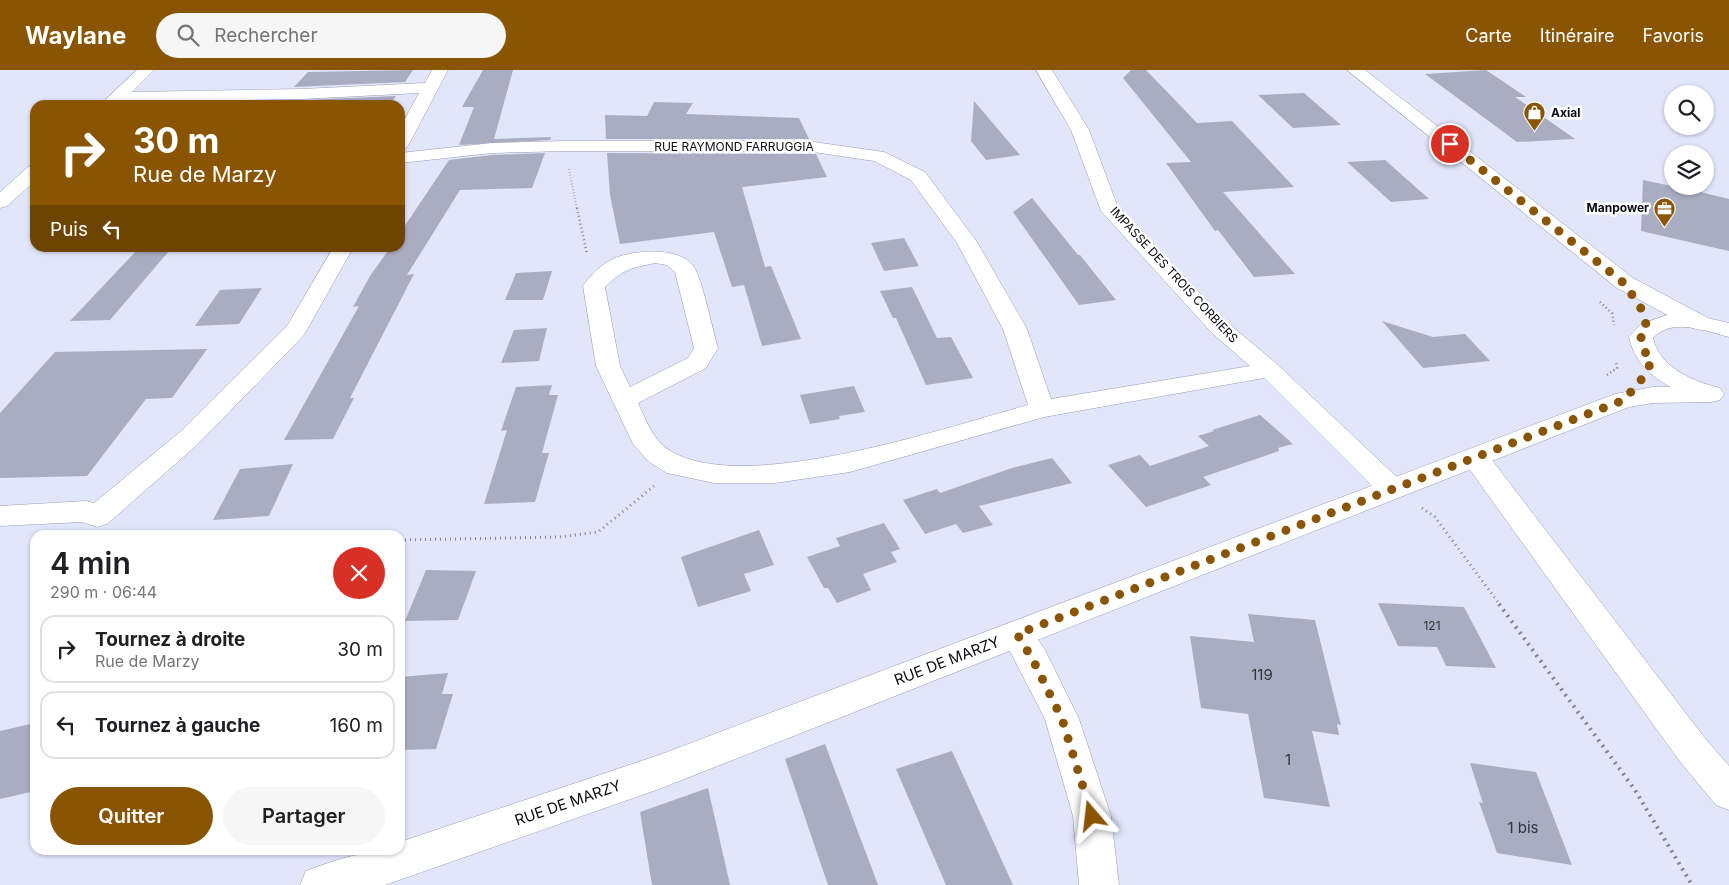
<!DOCTYPE html>
<html lang="fr">
<head>
<meta charset="utf-8">
<style>
	:root { --surface:#fff; --page:#f6f6f6; --text:#202124; --muted:#757577; --line:#e0e0e0; --accent:#8a5503 }
	body { margin:0; font-family:Inter,sans-serif; background:var(--page); color:var(--text); height:100vh; display:flex; flex-direction:column; font-size:19px; white-space:nowrap }
	* { box-sizing:border-box; margin:0 }
	p { font-size:16px; color:var(--muted) }
	.icon { flex:none; width:28px; height:28px; fill:none; stroke:currentColor; stroke-width:2; stroke-linecap:round; stroke-linejoin:round }
	.map { position:relative; flex:1; overflow:hidden }
	.details { position:absolute; left:30px; top:460px; width:375px; height:325px; display:flex; flex-direction:column; background:var(--surface); border-radius:15px; box-shadow:0 1px 4px #0004 }
	.details>* { flex:none }
	.hud { position:absolute; left:30px; top:30px; width:375px; height:152px; border-radius:15px; box-shadow:0 1px 4px #0004; background:#8a5503; color:#fff; overflow:hidden }
	.buttons { position:absolute; left:1664px; top:15px; display:grid; gap:10px }
	.buttons a { display:grid; place-items:center; width:50px; height:50px; border-radius:50%; background:var(--surface); box-shadow:0 1px 4px #0004; font-size:25px }
	.pin { position:absolute; display:grid; place-items:center; width:42px; height:42px; color:#fff; margin:-21px; border:2px solid #fff; border-radius:50%; box-shadow:0 1px 5px #0007 }
	.me { position:absolute; width:55px; margin:-28px; rotate:343deg; stroke-linejoin:round; filter:drop-shadow(0 0 4px #0008) }
	.turn { display:flex; align-items:center; gap:18px; height:105px; padding:0 20px; font-size:22px }
	.turn .icon { width:65px; height:65px; stroke-width:2.5 }
	.turn b { display:block; font-size:35px; line-height:42px }
	.then { display:flex; align-items:center; height:48px; padding:0 20px; background:#0003; gap:10px; font-size:19px }
	.round { display:grid; place-items:center; flex:none; width:52px; height:52px; border-radius:26px; background:var(--page) }
	.overview { display:flex; align-items:center; justify-content:space-between; height:85px; padding:0 20px }
	h1 { font-size:30px; font-weight:600; line-height:38px }
	.button { display:flex; gap:10px; margin-top:auto; padding:10px 20px }
	.button a { flex:1; height:58px; border-radius:30px; background:var(--accent); color:#fff; font-size:20px; font-weight:600; line-height:58px; text-align:center }
	.button a+a { background:var(--page); color:var(--text) }
	ul { padding:0; list-style:none }
	li { display:flex; align-items:center; gap:15px; height:68px; margin:0 10px 8px; padding:0 10px; border:2px solid var(--line); border-radius:15px }
	li div { flex:1 }
	li b { display:block; font-size:19px }
	li em { font-style:normal }
	header { display:flex; align-items:center; gap:30px; box-sizing:border-box; height:70px; padding:0 25px; background:var(--accent); color:#fff }
	header strong { font-size:24px }
	nav { display:flex; gap:28px; margin-inline-start:auto; font-size:18px }
	.search { width:350px; height:45px; background:var(--page); display:flex; align-items:center; gap:12px; box-sizing:border-box; padding:0 18px; border-radius:28px; color:var(--muted); font-size:19px }
	.map>svg:first-child { display:block }
	.building { fill:#aaadc1 }
	.lines { fill:none; stroke-linecap:round; stroke-linejoin:round }
	.minor-casing { stroke:#999cb0; stroke-width:1 }
	.major-casing { stroke:#999cb0; stroke-width:1 }
	.path-far3 { stroke:#808290; stroke-width:2; stroke-dasharray:0.5 2.5; stroke-linecap:butt }
	.path-far2 { stroke:#808290; stroke-width:2.5; stroke-dasharray:1 3; stroke-linecap:butt }
	.path-far1 { stroke:#808290; stroke-width:3; stroke-dasharray:1 4; stroke-linecap:butt }
	.path { stroke:#808290; stroke-width:4; stroke-dasharray:2 5; stroke-linecap:butt }
	.minor { fill:#fff; fill-rule:evenodd }
	.major { fill:#fff; fill-rule:evenodd }
	.route { stroke:#8a5503; stroke-width:9; stroke-dasharray:0 16.2 }
	.labels { text-anchor:middle; stroke-width:5; stroke-linejoin:round; paint-order:stroke }
	.far-poi-label { font-size:12px; font-weight:bold; fill:#0a0b11; stroke:#fff; text-anchor:start }
	.far-street-label { font-size:12px; fill:#0a0b11; stroke:#fff }
	.number-label { font-size:12px; fill:#32343d }
	.street-label { font-size:15px; fill:#0a0b11; stroke:#fff }
	.near-number-label { font-size:15px; fill:#32343d }
</style>
</head>
<body>
<header>
<strong>Waylane</strong>
<div class="search"><svg class="icon" aria-label="search" viewBox="0 0 24 24"><circle cx="10" cy="10" r="6"/><path d="M15 15l6 6"/></svg>Rechercher</div>
<nav><a>Carte</a><a>Itinéraire</a><a>Favoris</a></nav>
</header>
<div class="map">
<svg width="1729" height="815" viewBox="0 0 1729 815">
	<rect width="100%" height="100%" fill="#e2e6fb"/>
	<g class="building">
		<polygon points="413,0 405,12 294,17 308,2"/>
		<polygon points="483,0 513,0 494,69 551,67 550,70 459,75 474,37 462,37"/>
		<polygon points="1131,0 1146,0 1197,53 1232,51 1294,117 1223,122 1295,204 1254,207 1218,160 1215,161 1166,93 1191,92 1123,8"/>
		<polygon points="1486,0 1526,27 1515,27 1575,69 1517,72 1425,4"/>
		<polygon points="1304,23 1341,55 1293,58 1258,25"/>
		<polygon points="396,26 390,35 277,35 281,31"/>
		<polygon points="974,31 1020,85 986,90 971,71"/>
		<polygon points="654,32 693,33 686,44 799,48 809,69 606,69 605,45 647,46"/>
		<polygon points="545,83 532,118 460,120 407,205 414,204 350,328 354,328 333,369 284,370 359,236 353,237 370,206 390,178 400,178 400,163 449,90 492,85"/>
		<polygon points="607,83 816,84 827,107 742,117 765,197 771,196 801,269 762,276 744,215 732,217 714,162 620,174 610,125"/>
		<polygon points="1385,90 1429,129 1391,132 1347,92"/>
		<polygon points="1643,110 1671,116 1696,116 1696,121 1729,129 1729,181 1641,161"/>
		<polygon points="1032,128 1078,185 1080,185 1116,230 1079,235 1013,142"/>
		<polygon points="904,168 919,196 884,201 871,173"/>
		<polygon points="139,178 165,178 169,181 110,250 70,251"/>
		<polygon points="552,201 543,230 505,230 516,203"/>
		<polygon points="912,217 937,268 951,267 973,308 926,315 896,248 893,248 880,221"/>
		<polygon points="262,218 239,254 195,256 220,220"/>
		<polygon points="1382,251 1433,267 1465,264 1490,291 1423,298"/>
		<polygon points="547,258 539,291 501,293 514,260"/>
		<polygon points="207,279 172,328 146,329 87,406 0,408 0,343 55,282"/>
		<polygon points="552,315 549,325 558,325 542,383 549,383 535,432 484,434 507,360 501,361 516,317"/>
		<polygon points="854,316 865,342 839,346 840,349 810,354 800,325"/>
		<polygon points="1260,345 1293,374 1278,378 1279,381 1203,407 1211,415 1146,437 1108,395 1140,385 1150,396 1209,376 1198,366 1214,361 1212,360"/>
		<polygon points="1052,388 1072,413 979,436 993,455 963,463 956,454 925,464 903,430 937,419 940,423 1012,398"/>
		<polygon points="293,394 269,446 213,450 240,399"/>
		<polygon points="884,453 900,479 891,482 897,492 863,504 871,520 837,533 828,518 824,518 807,487 840,476 836,468"/>
		<polygon points="759,460 774,495 744,504 751,521 698,537 681,487"/>
		<polygon points="426,500 476,501 458,550 405,551"/>
		<polygon points="1378,533 1464,537 1496,598 1446,596 1437,577 1398,576"/>
		<polygon points="1248,544 1315,550 1341,655 1337,654 1339,665 1312,661 1330,737 1264,728 1248,644 1201,638 1190,566 1254,572"/>
		<polygon points="448,603 442,624 453,624 436,679 400,680 400,607"/>
		<polygon points="35,653 35,721 0,729 0,661"/>
		<polygon points="825,674 878,815 828,815 785,689"/>
		<polygon points="952,681 1013,815 946,815 896,699"/>
		<polygon points="1470,693 1536,702 1572,795 1497,783 1479,732 1483,733"/>
		<polygon points="708,718 730,815 652,815 640,742"/>
	</g>
	<g class="lines">
		<defs>
			<g id="minor">
				<polygon points="137,0 154,0 132,22 302,19 425,13 432,0 448,0 409,74 406,78 400,79 400,58 419,23 302,29 122,32 118,35 104,35 105,30"/>
				<path d="M 1036,0 L 1052,0 L 1089,60 L 1117,135 L 1228,253 L 1278,295 L 1402,412 L 1406,419 L 1402,426 L 1392,429 L 1382,426 L 1264,308 L 1044,347 L 850,402 L 775,413 L 714,413 L 667,403 L 649,392 L 633,374 L 596,296 L 583,216 C 591,205 602,193 615,188 C 635,180 680,176 694,197 C 702,209 713,261 718,278 L 706,298 L 638,333 C 646,350 653,370 669,380 C 742,427 947,357 1028,335 L 1003,259 L 957,173 L 911,110 L 874,91 L 807,81 L 565,81 L 492,83 L 400,93 L 400,83 L 492,73 L 565,71 L 807,71 L 884,82 L 925,102 L 977,172 L 1027,259 L 1051,329 L 1250,296 L 1212,263 L 1101,141 L 1071,60 ZM 655,193 L 667,195 L 675,202 L 694,278 L 688,288 L 630,317 L 620,296 L 605,217 C 622,200 631,198 655,193 Z"/>
				<polygon points="1347,0 1365,0 1633,208 1708,248 1711,253 1708,258 1700,260 1692,258 1617,218"/>
				<polygon points="35,95 35,111 7,136 0,138 0,122 28,97"/>
				<polygon points="333,178 353,178 304,265 198,374 107,454 97,457 82,452 0,456 0,436 86,431 94,433 180,362 287,256"/>
				<polygon points="1475,378 1485,381 1704,667 1729,696 1729,740 1716,735 1678,689 1465,393 1462,387 1465,381"/>
				<polygon points="1017,551 1028,555 1045,580 1079,649 1111,746 1119,815 1079,815 1073,746 1045,649 1001,564 1006,555"/>
			</g>
			<path id="major" d="M 1670,244 L 1694,245 L 1729,253 L 1729,267 C 1705,261 1673,247 1653,268 C 1659,297 1694,312 1720,318 L 1724,324 L 1720,330 L 1711,332 L 1653,333 L 1629,337 L 659,719 L 385,815 L 300,815 L 306,801 C 336,789 368,780 400,780 L 400,772 L 659,685 L 1615,324 L 1653,317 L 1671,317 C 1650,306 1634,291 1629,267 L 1641,254 Z"/>
		</defs>
		<use href="#minor" class="minor-casing"/>
		<use href="#major" class="major-casing"/>
		<polyline class="path-far3" points="569,99 577,139"/>
		<g class="path-far2">
			<polyline points="577,138 587,184"/>
			<polyline points="1600,232 1612,243 1614,255"/>
			<polyline points="1607,305 1617,298 1616,291"/>
		</g>
		<g class="path-far1">
			<polyline points="1422,438 1435,447 1500,535"/>
			<polyline points="400,470 559,467 598,462 654,416"/>
		</g>
		<polyline class="path" points="1499,534 1635,720 1692,815"/>
		<use href="#minor" class="minor"/>
		<use href="#major" class="major"/>
	</g>
	<g class="lines">
		<polyline class="route" points="1092,746 1062,649 1033,590 1017,564 1624,330 1641,310 1652,291 1642,278 1641,267 1647,258 1642,240 1625,214 1450,74"/>
	</g>
	<defs>
		<symbol id="shop-pin" viewBox="-11 -11 22 30"><path d="M0 17L-7.5 6A9.5 9.5 0 1 1 7.5 6Z" fill="#8a5503" stroke="#fff"/><path d="M-5-2.5h2.3a2.7 3.5 0 0 1 5.4 0H5L5.5 6h-11ZM-1.5-2.5h3a1.5 2.3 0 0 0-3 0Z" fill="#fff"/></symbol>
		<symbol id="office-pin" viewBox="-11 -11 22 30"><path d="M0 17L-7.5 6A9.5 9.5 0 1 1 7.5 6Z" fill="#8a5503" stroke="#fff"/><path d="M-6-3h4V-5.5h4V-3h4V5H-6ZM-1-4.5V-3h2v-1.5ZM-6 0V1H6V0Z" fill="#fff"/></symbol>
	</defs>
	<g fill-rule="evenodd">
		<use href="#shop-pin" x="1522" y="30" width="25" height="34"/>
		<use href="#office-pin" x="1652" y="126" width="25" height="34"/>
	</g>
	<g class="labels">
		<g class="far-poi-label">
			<text x="1551" y="47">Axial</text>
			<text x="1649" y="142" text-anchor="end">Manpower</text>
		</g>
		<g class="far-street-label">
			<text x="734" y="81">RUE RAYMOND FARRUGGIA</text>
			<text transform="translate(1174 205) rotate(47)" y="4">IMPASSE DES TROIS CORBIERS</text>
		</g>
		<g class="number-label">
			<text x="1432" y="560">121</text>
		</g>
		<g class="street-label">
			<text transform="translate(947 591) rotate(-21)" y="5">RUE DE MARZY</text>
			<text transform="translate(568 733) rotate(-19)" y="5">RUE DE MARZY</text>
		</g>
		<g class="near-number-label">
			<text x="1262" y="610">119</text>
			<text x="1288" y="695">1</text>
			<text x="1523" y="763">1 bis</text>
		</g>
	</g>
</svg>
<div class="buttons">
<a><svg class="icon" aria-label="search" viewBox="0 0 24 24"><circle cx="10" cy="10" r="6"/><path d="M15 15l6 6"/></svg></a>
<a><svg class="icon" aria-label="layers" viewBox="0 0 24 24"><path d="M12 4l9 5-9 5-9-5zM3 14l9 5 9-5"/></svg></a>
</div>
<div class="pin" style="left:1450px;top:74px;background:#d93025"><svg class="icon" aria-label="arrive" viewBox="0 0 24 24"><path d="M6 21V4h12l-3 4 3 4H6"/></svg></div>
<svg class="me" style="left:1092px;top:746px" viewBox="-20 -20 40 40"><path d="M0-17L14 15 0 8-14 15z" fill="#8a5503" stroke="#fff" stroke-width="4"/></svg>
<div class="hud">
<div class="turn"><svg class="icon" aria-label="right" viewBox="0 0 24 24"><path d="M7 20v-9h11M14 6l5 5-5 5"/></svg><div><b>30 m</b>Rue de Marzy</div></div>
<div class="then">Puis<svg class="icon" aria-label="left" viewBox="0 0 24 24"><path d="M17 20v-9H6M10 6l-5 5 5 5"/></svg></div>
</div>
<section class="details">
<div class="overview"><div><h1>4 min</h1><p>290 m · 06:44</p></div><a class="round" style="background:#d93025;color:#fff"><svg class="icon" aria-label="close" viewBox="0 0 24 24"><path d="M6 6l12 12M18 6L6 18"/></svg></a></div>
<ul>
<li><svg class="icon" aria-label="right" viewBox="0 0 24 24"><path d="M7 20v-9h11M14 6l5 5-5 5"/></svg><div><b>Tournez à droite</b><p>Rue de Marzy</p></div><em>30 m</em></li>
<li><svg class="icon" aria-label="left" viewBox="0 0 24 24"><path d="M17 20v-9H6M10 6l-5 5 5 5"/></svg><div><b>Tournez à gauche</b></div><em>160 m</em></li>
</ul>
<div class="button"><a>Quitter</a><a>Partager</a></div>
</section>
</div>
</body>
</html>
